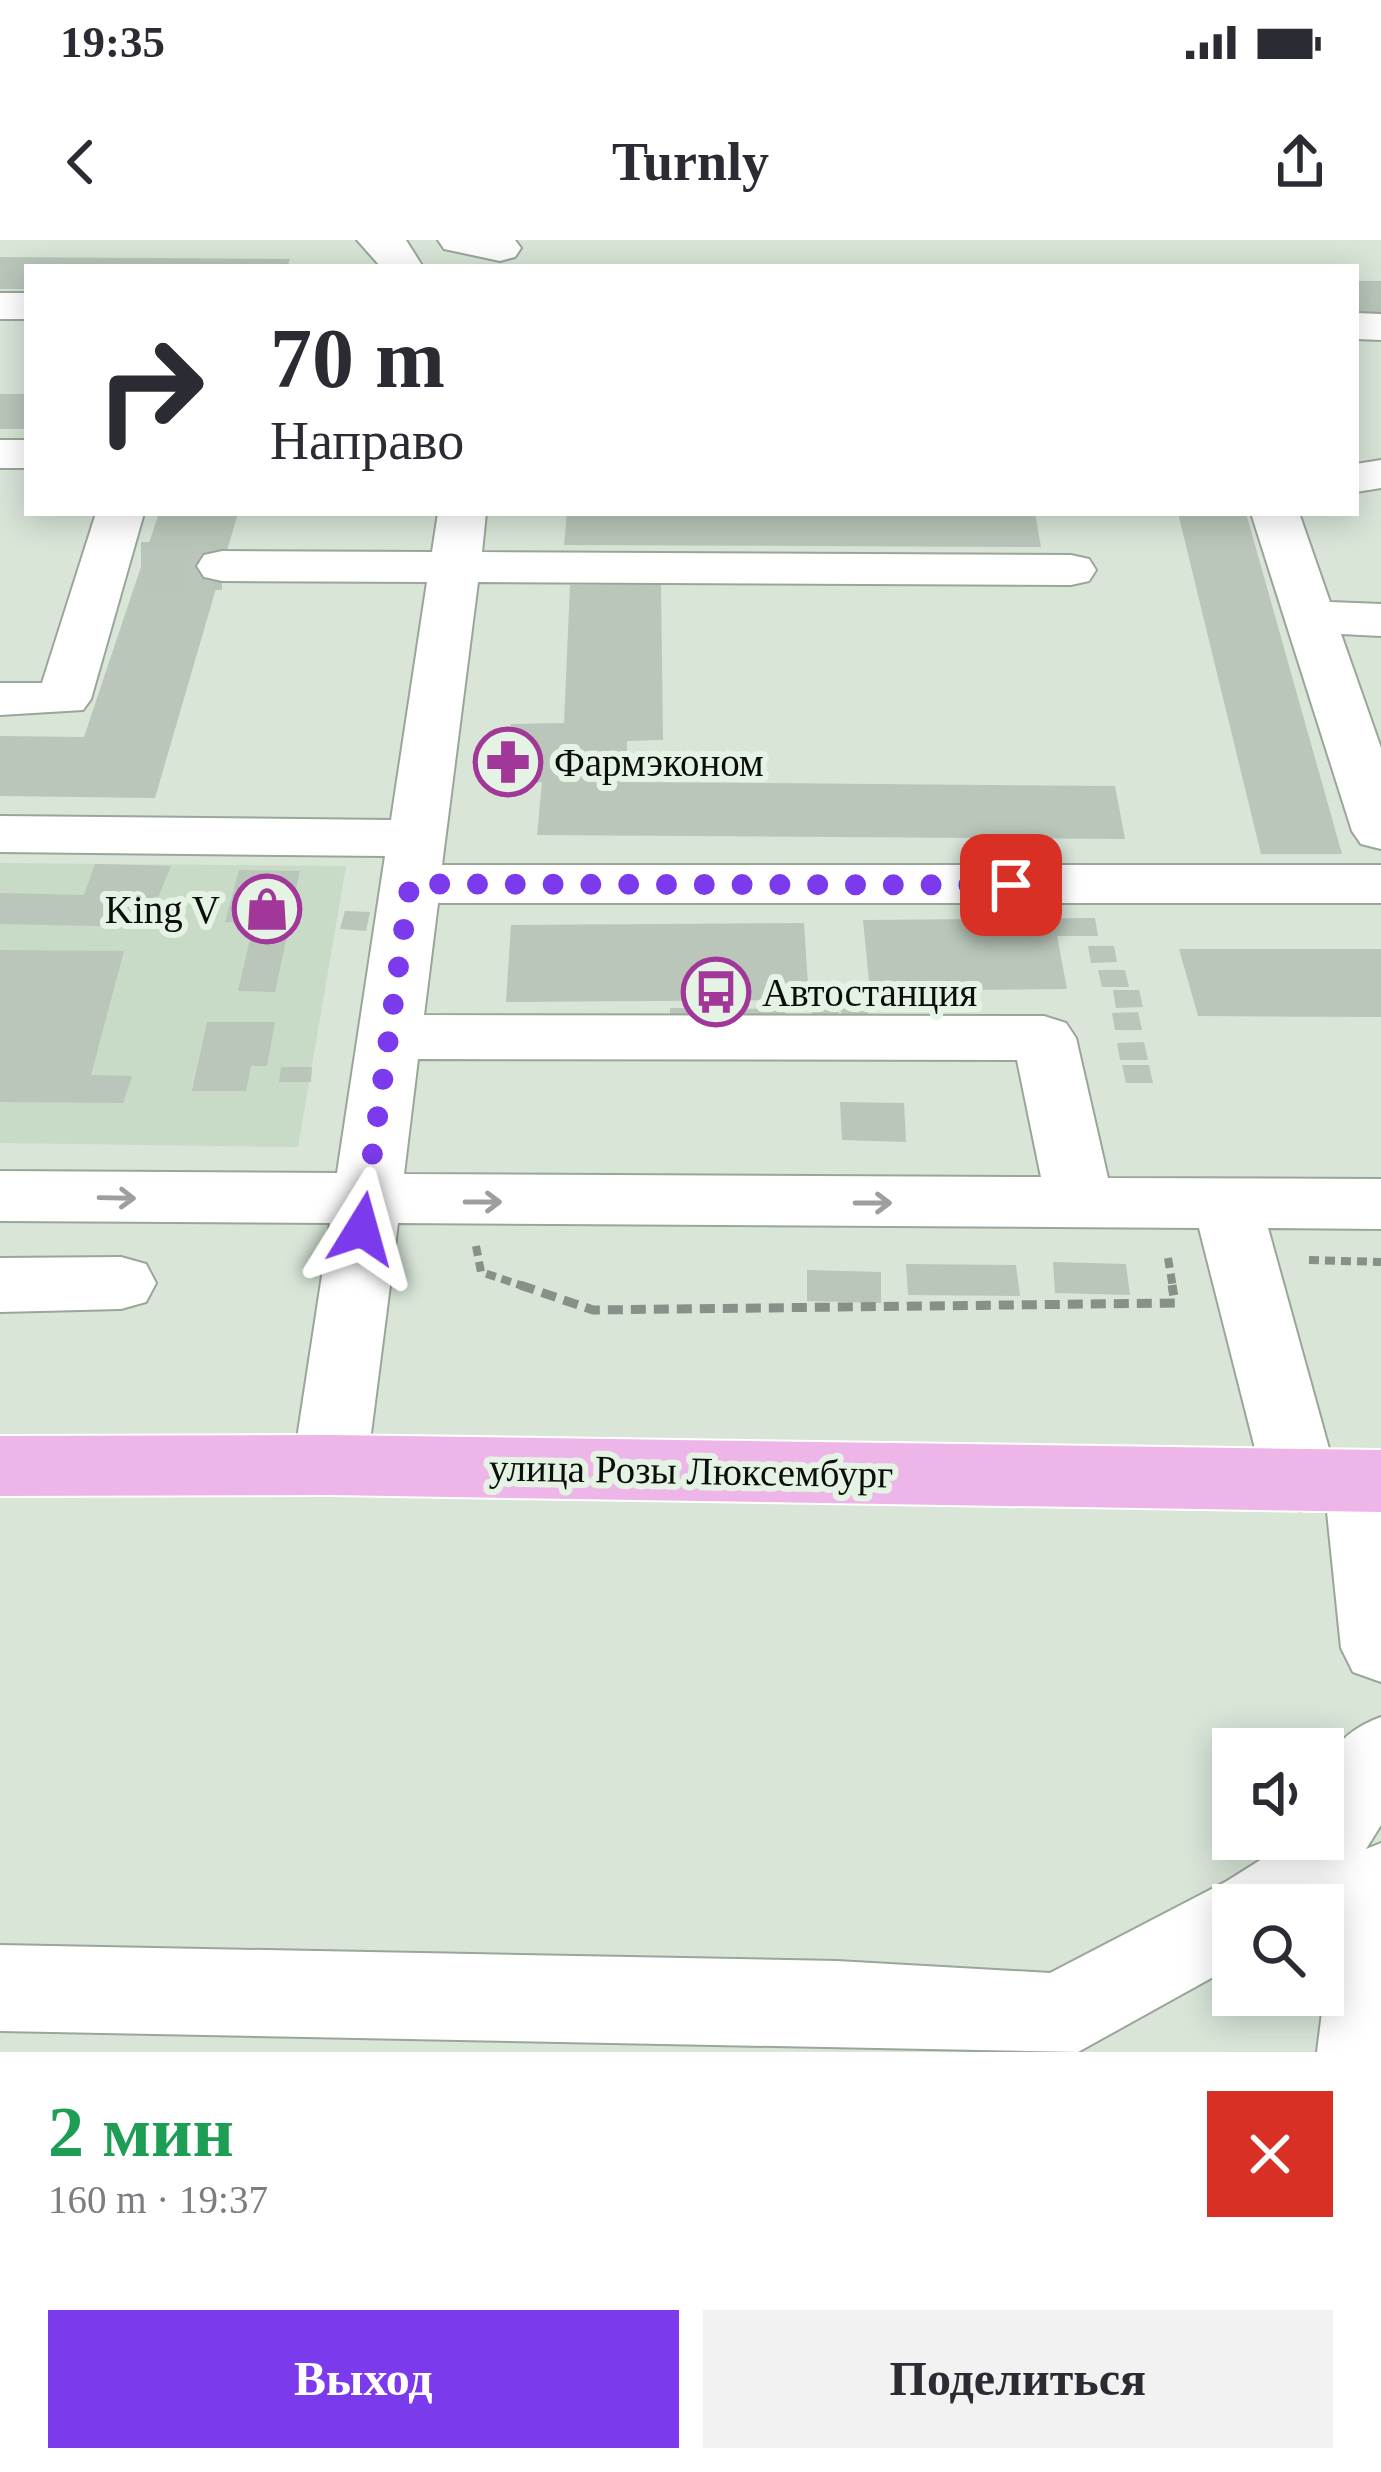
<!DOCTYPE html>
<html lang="ru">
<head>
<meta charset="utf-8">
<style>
	:root { --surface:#fff; --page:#f2f2f3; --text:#2b2b33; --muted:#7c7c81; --accent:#7c3aed }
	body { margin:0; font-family:Georgia,serif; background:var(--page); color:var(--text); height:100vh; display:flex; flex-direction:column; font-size:45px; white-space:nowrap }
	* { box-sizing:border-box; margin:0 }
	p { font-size:39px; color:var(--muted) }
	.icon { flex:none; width:66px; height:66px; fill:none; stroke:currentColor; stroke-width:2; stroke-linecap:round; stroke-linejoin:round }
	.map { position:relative; height:1812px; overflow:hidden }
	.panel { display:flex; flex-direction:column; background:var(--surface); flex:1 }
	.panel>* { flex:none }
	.top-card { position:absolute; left:24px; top:24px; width:1335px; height:252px; border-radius:0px; box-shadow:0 6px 30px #0003; background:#fff; color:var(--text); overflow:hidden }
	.buttons { position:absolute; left:1212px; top:1488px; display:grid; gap:24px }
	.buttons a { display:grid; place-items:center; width:132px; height:132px; border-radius:0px; background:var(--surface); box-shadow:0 6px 30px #0003; font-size:60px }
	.pin { position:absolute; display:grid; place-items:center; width:102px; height:102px; color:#fff; margin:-51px; border-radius:24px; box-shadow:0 6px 18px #0006 }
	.me { position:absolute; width:132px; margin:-66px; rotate:8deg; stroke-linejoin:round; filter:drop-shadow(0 0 9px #0008) }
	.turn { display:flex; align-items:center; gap:42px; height:252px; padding:0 48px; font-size:54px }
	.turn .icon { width:156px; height:156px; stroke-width:2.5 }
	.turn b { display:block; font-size:84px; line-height:102px }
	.round { display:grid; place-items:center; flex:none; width:126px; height:126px; border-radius:0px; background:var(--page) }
	.summary { display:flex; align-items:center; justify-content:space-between; height:204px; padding:0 48px }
	h1 { font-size:72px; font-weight:800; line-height:90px; color:#1e9e55 }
	.primary-button { display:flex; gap:24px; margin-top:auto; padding:24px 48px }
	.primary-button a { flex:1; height:138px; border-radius:0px; background:var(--accent); color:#fff; font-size:48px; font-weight:800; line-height:138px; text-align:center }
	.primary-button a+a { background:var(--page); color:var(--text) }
	.status { display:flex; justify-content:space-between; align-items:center; height:84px; padding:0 60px; background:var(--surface); direction:ltr }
	.status svg { height:33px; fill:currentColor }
	header { display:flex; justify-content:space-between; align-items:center; height:156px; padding:0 48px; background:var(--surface); font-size:54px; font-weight:800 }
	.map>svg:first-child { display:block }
	.built { fill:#c7dbc7 }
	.building { fill:#b9c6b9 }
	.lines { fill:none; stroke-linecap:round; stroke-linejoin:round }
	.minor-tunnel { stroke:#b9c5b8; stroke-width:48; stroke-dasharray:48 24; stroke-linecap:butt }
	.minor-casing { stroke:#9aa699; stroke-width:4 }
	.major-casing { stroke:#fff; stroke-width:4 }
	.path-far1 { stroke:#879187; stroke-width:8; stroke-dasharray:10 6; stroke-linecap:butt }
	.path { stroke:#879187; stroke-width:9; stroke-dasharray:15 8; stroke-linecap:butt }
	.minor { fill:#fff; fill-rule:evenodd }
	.major { fill:#eeb6e8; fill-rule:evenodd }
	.oneway { stroke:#9d9f9d }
	.route { stroke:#7c3aed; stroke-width:21; stroke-dasharray:0 37.8 }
	.labels { text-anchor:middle; stroke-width:12; stroke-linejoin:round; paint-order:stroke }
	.poi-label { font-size:39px; fill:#0b0f0b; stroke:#e5f3e4; text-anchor:start }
	.street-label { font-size:39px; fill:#0b0f0b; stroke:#e5f3e4 }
</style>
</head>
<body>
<div class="status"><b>19:35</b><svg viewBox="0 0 49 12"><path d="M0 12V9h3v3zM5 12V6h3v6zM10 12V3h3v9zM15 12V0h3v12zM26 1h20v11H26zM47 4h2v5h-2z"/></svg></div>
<header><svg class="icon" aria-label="back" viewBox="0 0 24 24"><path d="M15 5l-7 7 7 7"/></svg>Turnly<svg class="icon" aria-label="share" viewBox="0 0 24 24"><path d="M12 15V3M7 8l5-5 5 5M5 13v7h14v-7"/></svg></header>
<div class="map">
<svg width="1381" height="1812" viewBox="0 0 1381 1812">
	<rect width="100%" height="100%" fill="#d8e5d7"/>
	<polygon class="built" points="0,623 346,626 298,907 0,903"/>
	<g class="building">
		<polygon points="0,17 290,19 287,27 27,27 27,49 0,49"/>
		<rect x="1356" y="41" width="25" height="32"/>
		<rect x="0" y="154" width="27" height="35"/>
		<polygon points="159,273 238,273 155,558 0,556 0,496 84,497"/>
		<polygon points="567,273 1035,273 1041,307 564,305"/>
		<polygon points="1178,273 1246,273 1342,614 1261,614"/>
		<polygon points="661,344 663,500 627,501 627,542 1115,546 1125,599 537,595 542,542 507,542 511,484 564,483 570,345"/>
		<polygon points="95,624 171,626 146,687 0,684 0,653 84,655"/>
		<polygon points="239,630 300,631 288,683 225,682"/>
		<polygon points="345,671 370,672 366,691 340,689"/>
		<polygon points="1095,678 1098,696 1057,696 1067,749 870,751 863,680"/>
		<polygon points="804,683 809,760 506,762 511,685"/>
		<polygon points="252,690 288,691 275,752 238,751"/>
		<polygon points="1088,706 1114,706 1117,722 1091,723"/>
		<polygon points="1179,709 1381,709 1381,777 1198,776"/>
		<polygon points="0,710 124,711 91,835 132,836 123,863 0,862"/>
		<polygon points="1098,730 1125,730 1129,747 1102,747"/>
		<polygon points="1113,750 1139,750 1143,767 1116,768"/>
		<polygon points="812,757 838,757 839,774 812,774"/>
		<polygon points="867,757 868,774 841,774 840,758"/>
		<polygon points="670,768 785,769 785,788 670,782"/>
		<polygon points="1138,772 1142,790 1115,790 1112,773"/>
		<polygon points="207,782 275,782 267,826 251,826 246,851 192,851"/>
		<polygon points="1144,802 1148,820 1120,820 1117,803"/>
		<polygon points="1122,825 1149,825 1153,843 1126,843"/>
		<polygon points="281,827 312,827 311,842 279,842"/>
		<polygon points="840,862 904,863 906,902 842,900"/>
		<polygon points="1053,1022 1126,1024 1130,1055 1055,1053"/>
		<polygon points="906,1024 1016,1025 1020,1056 908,1055"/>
		<polygon points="807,1030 881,1032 881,1063 807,1061"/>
	</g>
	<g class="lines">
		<polyline class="minor-tunnel" points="141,326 222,326"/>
		<defs>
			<g id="minor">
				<polygon points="357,0 406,0 423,27 381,27"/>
				<polygon points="438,0 515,0 521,8 515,17 500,21 444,9"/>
				<rect x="0" y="53" width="27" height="26"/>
				<polygon points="1356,73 1381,74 1381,100 1356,99"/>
				<rect x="0" y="200" width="27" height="28"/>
				<polygon points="1381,220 1381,248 1356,252 1356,224"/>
				<polygon points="96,273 144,273 91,459 83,470 0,475 0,443 42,443"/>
				<path d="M 438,273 L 486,273 L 482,312 L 1071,315 L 1089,319 L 1096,330 L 1089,341 L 1071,345 L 478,342 L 442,625 L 1381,625 L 1381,663 L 438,663 L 424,775 L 1044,776 L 1066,783 L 1076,798 L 1108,938 L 1381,939 L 1381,989 L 1268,988 L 1333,1223 L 1361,1210 L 1381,1217 L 1381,1442 L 1353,1432 L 1341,1408 L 1326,1262 L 1300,1271 L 1273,1262 L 1263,1240 L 1199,988 L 398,983 L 367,1225 L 356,1246 L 330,1255 L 304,1246 L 293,1225 L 330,983 L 0,981 L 0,931 L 337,933 L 385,616 L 0,612 L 0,576 L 391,580 L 427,342 L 222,341 L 204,337 L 197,326 L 204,315 L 222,311 L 432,312 ZM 418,819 L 1017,820 L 1041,937 L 404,934 Z"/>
				<polygon points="1251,273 1299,273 1330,362 1381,364 1381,396 1341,394 1381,508 1381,609 1361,604 1352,591"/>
				<polygon points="121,1017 146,1024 156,1043 146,1062 121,1069 0,1072 0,1018"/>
				<path d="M 1381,1477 L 1381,1585 L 1366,1609 L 1381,1603 L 1381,1812 L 1317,1812 L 1337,1653 L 1323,1675 L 1323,1665 L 1233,1665 L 1233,1726 L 1078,1812 L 0,1791 L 0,1705 L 837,1721 L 1050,1733 L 1227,1641 L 1262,1619 L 1275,1599 L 1323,1599 C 1323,1541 1318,1500 1381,1477 Z"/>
			</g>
			<polygon id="major" points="330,1195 1381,1210 1381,1272 330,1255 0,1256 0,1196"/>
		</defs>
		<use href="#minor" class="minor-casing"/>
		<use href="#major" class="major-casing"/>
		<g class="path-far1">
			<polyline points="476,1006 481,1032 529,1048"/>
			<polyline points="1168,1018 1173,1048"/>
			<polyline points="1309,1020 1381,1022"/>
		</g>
		<polyline class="path" points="520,1045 593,1070 1175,1063 1172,1045"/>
		<use href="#minor" class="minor"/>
		<use href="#major" class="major"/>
	</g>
	<defs><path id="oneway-shaft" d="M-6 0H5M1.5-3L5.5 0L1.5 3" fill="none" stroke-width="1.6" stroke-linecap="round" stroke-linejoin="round" transform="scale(3)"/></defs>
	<g class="oneway">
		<use href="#oneway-shaft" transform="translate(117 958) rotate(1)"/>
		<use href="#oneway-shaft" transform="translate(483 962)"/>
		<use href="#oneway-shaft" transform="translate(873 963)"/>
	</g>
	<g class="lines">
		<polyline class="route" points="362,989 410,644 1011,645"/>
	</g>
	<defs>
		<symbol id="pharmacy-ring" viewBox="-11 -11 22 22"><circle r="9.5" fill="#e5f3e4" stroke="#a13799" stroke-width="1.5"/><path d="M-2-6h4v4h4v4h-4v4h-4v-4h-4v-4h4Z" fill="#a13799"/></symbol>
		<symbol id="shop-ring" viewBox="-11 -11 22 22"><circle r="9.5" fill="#e5f3e4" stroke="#a13799" stroke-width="1.5"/><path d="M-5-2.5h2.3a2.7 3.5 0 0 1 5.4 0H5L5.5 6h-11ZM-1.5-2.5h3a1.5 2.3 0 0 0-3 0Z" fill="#a13799"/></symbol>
		<symbol id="bus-ring" viewBox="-11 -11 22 22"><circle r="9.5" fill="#e5f3e4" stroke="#a13799" stroke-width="1.5"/><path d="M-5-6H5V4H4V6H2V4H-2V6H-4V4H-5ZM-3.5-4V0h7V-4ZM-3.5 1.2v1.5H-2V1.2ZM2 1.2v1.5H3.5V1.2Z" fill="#a13799"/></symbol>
	</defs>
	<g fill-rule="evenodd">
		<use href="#pharmacy-ring" x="470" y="484" width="76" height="76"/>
		<use href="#shop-ring" x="229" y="631" width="76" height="76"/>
		<use href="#bus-ring" x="678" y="714" width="76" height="76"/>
	</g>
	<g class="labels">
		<g class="poi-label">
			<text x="554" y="536">Фармэконом</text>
			<text x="220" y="683" text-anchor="end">King V</text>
			<text x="762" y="766">Автостанция</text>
		</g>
		<g class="street-label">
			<text transform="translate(691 1230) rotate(1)" y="14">улица Розы Люксембург</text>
		</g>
	</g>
</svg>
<div class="buttons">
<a><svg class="icon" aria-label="sound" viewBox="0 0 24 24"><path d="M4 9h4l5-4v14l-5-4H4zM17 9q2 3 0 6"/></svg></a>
<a><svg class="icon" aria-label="search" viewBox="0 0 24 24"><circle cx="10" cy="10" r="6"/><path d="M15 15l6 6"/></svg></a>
</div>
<div class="pin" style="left:1011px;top:645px;background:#d93025"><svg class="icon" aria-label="arrive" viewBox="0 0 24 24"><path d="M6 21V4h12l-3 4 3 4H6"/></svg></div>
<svg class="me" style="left:362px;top:989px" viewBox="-20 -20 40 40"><path d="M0-17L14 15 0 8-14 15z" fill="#7c3aed" stroke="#fff" stroke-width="4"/></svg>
<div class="top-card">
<div class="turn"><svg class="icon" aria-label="right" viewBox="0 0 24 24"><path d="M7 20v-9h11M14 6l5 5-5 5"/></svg><div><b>70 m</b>Направо</div></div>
</div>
</div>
<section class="panel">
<div class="summary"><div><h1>2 мин</h1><p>160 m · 19:37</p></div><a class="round" style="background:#d93025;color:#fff"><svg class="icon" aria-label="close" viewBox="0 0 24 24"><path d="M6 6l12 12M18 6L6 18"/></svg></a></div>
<div class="primary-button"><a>Выход</a><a>Поделиться</a></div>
</section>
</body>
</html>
